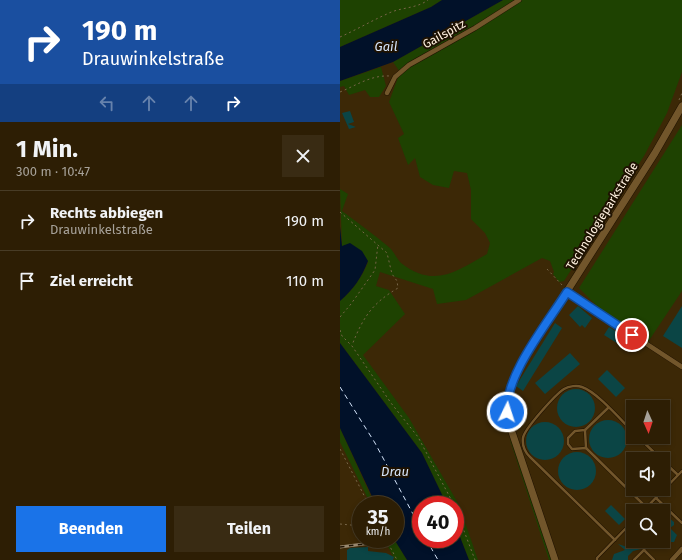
<!DOCTYPE html>
<html lang="de">
<head>
<meta charset="utf-8">
<style>
	:root { --surface:#2d1e04; --page:#392b13; --text:#f1f3f6; --muted:#a7a29a; --line:#483c26; --accent:#1a73e8 }
	body { margin:0; font-family:"Fira Sans",sans-serif; background:var(--page); color:var(--text); height:100vh; display:flex; flex-direction:column; font-size:15px; white-space:nowrap }
	* { box-sizing:border-box; margin:0 }
	p { font-size:13px; color:var(--muted) }
	.icon { flex:none; width:22px; height:22px; fill:none; stroke:currentColor; stroke-width:2; stroke-linecap:round; stroke-linejoin:round }
	.map { position:relative; flex:1; overflow:hidden }
	.details { display:flex; flex-direction:column; background:var(--surface); width:340px }
	.details>* { flex:none }
	.guide { background:#1a4fa0; color:#fff; overflow:hidden }
	.needle { width:26px; rotate:177deg }
	.buttons { position:absolute; left:286px; top:400px; display:grid; gap:8px }
	.buttons a { display:grid; place-items:center; width:44px; height:44px; border-radius:0px; background:var(--surface); box-shadow:0 2px 6px #0003,0 0 0 1px var(--line); font-size:20px }
	.speed { position:absolute; left:12px; top:496px; display:flex; gap:8px; font-size:20px; font-weight:700; text-align:center }
	.speed>* { display:grid; place-content:center; width:52px; height:52px; border-radius:50%; background:var(--surface); box-shadow:0 2px 6px #0003,0 0 0 1px var(--line); line-height:1 }
	.speed small { font-size:10px; font-weight:400 }
	.speed .limit { border:6px solid #d22; background:#fff; color:#111 }
	.pin { position:absolute; display:grid; place-items:center; width:34px; height:34px; color:#fff; margin:-17px; border:2px solid #fff; border-radius:50%; box-shadow:0 1px 4px #0007 }
	.me { position:absolute; width:44px; margin:-22px; rotate:4deg; stroke-linejoin:round; filter:drop-shadow(0 0 3px #0008) }
	.turn { display:flex; align-items:center; gap:14px; height:84px; padding:0 16px; font-size:18px }
	.turn .icon { width:52px; height:52px; stroke-width:2.5 }
	.turn b { display:block; font-size:28px; line-height:34px }
	.lanes { display:flex; align-items:center; height:38px; padding:0 16px; background:#0003; justify-content:center; gap:20px; direction:ltr }
	.lanes .off { opacity:.35 }
	.round { display:grid; place-items:center; flex:none; width:42px; height:42px; border-radius:0px; background:var(--page) }
	.headline { display:flex; align-items:center; justify-content:space-between; height:68px; padding:0 16px }
	h1 { font-size:24px; font-weight:700; line-height:30px }
	.button { display:flex; gap:8px; margin-top:auto; padding:8px 16px }
	.button a { flex:1; height:46px; border-radius:0px; background:var(--accent); color:#fff; font-size:16px; font-weight:700; line-height:46px; text-align:center }
	.button a+a { background:var(--page); color:var(--text) }
	ul { padding:0; list-style:none }
	li { display:flex; align-items:center; gap:12px; height:60px; padding:0 16px; border-top:1px solid var(--line) }
	li div { flex:1 }
	li b { display:block; font-size:15px }
	li em { font-style:normal }
	main { display:flex; flex:1; min-height:0 }
	.map>svg:first-child { display:block }
	.green { fill:#1e4201 }
	.water { fill:#011129 }
	.lines { fill:none; stroke-linecap:round; stroke-linejoin:round }
	.ferry { stroke:#d5e5fb; stroke-width:1; stroke-dasharray:5 4; stroke-linecap:butt }
	.building { fill:#0b4545 }
	.lane-casing { stroke:#1f1100; stroke-width:3.5 }
	.street-casing { stroke:#1f1100; stroke-width:5.5 }
	.secondary-casing { stroke:#1f1100; stroke-width:8 }
	.path { stroke:#776548; stroke-width:1; stroke-dasharray:2 3; stroke-linecap:butt }
	.lane { stroke:#72562b; stroke-width:2.5 }
	.street { stroke:#72562b; stroke-width:4.5 }
	.secondary { stroke:#72562b; stroke-width:7 }
	.rail-casing { stroke:#9a896f; stroke-width:3 }
	.rail { stroke:#1e1202; stroke-width:1.5; stroke-dasharray:4.5; stroke-linecap:butt }
	.route-casing { stroke:#114b97; stroke-width:10 }
	.route { stroke:#1a73e8; stroke-width:7 }
	.labels { text-anchor:middle; stroke-width:4; stroke-linejoin:round; paint-order:stroke }
	.street-label { font-size:12px; fill:#fff1df; stroke:#1e1202 }
	.water-label { font-size:13px; font-style:italic; fill:#d5e5fb; stroke:#1e1202 }
</style>
</head>
<body>
<main>
<section class="details">
<div class="guide">
<div class="turn"><svg class="icon" aria-label="right" viewBox="0 0 24 24"><path d="M7 20v-9h11M14 6l5 5-5 5"/></svg><div><b>190 m</b>Drauwinkelstraße</div></div>
<div class="lanes"><svg class="icon off" aria-label="left" viewBox="0 0 24 24"><path d="M17 20v-9H6M10 6l-5 5 5 5"/></svg><svg class="icon off" aria-label="ahead" viewBox="0 0 24 24"><path d="M12 20V5M6 11l6-6 6 6"/></svg><svg class="icon off" aria-label="ahead" viewBox="0 0 24 24"><path d="M12 20V5M6 11l6-6 6 6"/></svg><svg class="icon" aria-label="right" viewBox="0 0 24 24"><path d="M7 20v-9h11M14 6l5 5-5 5"/></svg></div>
</div>
<div class="headline"><div><h1>1 Min.</h1><p>300 m · 10:47</p></div><a class="round"><svg class="icon" aria-label="close" viewBox="0 0 24 24"><path d="M6 6l12 12M18 6L6 18"/></svg></a></div>
<ul>
<li><svg class="icon" aria-label="right" viewBox="0 0 24 24"><path d="M7 20v-9h11M14 6l5 5-5 5"/></svg><div><b>Rechts abbiegen</b><p>Drauwinkelstraße</p></div><em>190 m</em></li>
<li><svg class="icon" aria-label="arrive" viewBox="0 0 24 24"><path d="M6 21V4h12l-3 4 3 4H6"/></svg><div><b>Ziel erreicht</b></div><em>110 m</em></li>
</ul>
<div class="button"><a>Beenden</a><a>Teilen</a></div>
</section>
<div class="map">
<svg width="342" height="560" viewBox="0 0 342 560">
	<rect width="100%" height="100%" fill="#3c2806"/>
	<g class="green">
		<polygon points="0,0 102,0 91,7 0,47"/>
		<path d="M 163,0 L 342,0 L 342,72 L 327,113 L 304,156 L 266,215 L 258,220 L 256,231 L 224,281 L 219,282 L 213,274 L 214,272 L 210,261 L 202,258 L 126,300 L 97,304 L 93,289 L 40,272 L 36,286 L 49,290 L 65,314 L 23,355 L 69,418 L 119,505 L 138,560 L 129,560 L 115,524 L 115,505 L 107,505 L 82,453 L 0,343 L 0,301 C 13,290 22,277 28,262 L 2,247 L 0,189 L 8,194 L 2,211 C 18,223 35,235 50,248 C 54,252 57,259 61,263 C 94,289 117,271 147,254 L 150,243 L 145,233 L 131,219 L 131,190 L 127,173 L 114,171 L 109,188 L 93,185 L 80,177 L 75,158 L 68,165 L 58,138 L 64,134 L 49,102 L 60,72 L 53,62 Z"/>
		<polygon points="41,67 46,86 39,97 30,97 25,90 9,95 4,86 0,87 0,81"/>
		<polygon points="342,125 342,291 308,342 260,309 239,288"/>
		<polygon points="0,428 33,501 36,505 31,505 0,442"/>
		<polygon points="170,440 171,441 212,560 209,560"/>
		<polygon points="44,539 54,539 67,560 55,560"/>
	</g>
	<g class="water">
		<polygon points="102,0 163,0 53,62 0,81 0,47 91,7"/>
		<path d="M 0,227 L 2,246 L 10,243 L 22,251 L 28,261 C 22,277 13,290 0,301 Z"/>
		<polygon points="0,343 82,453 107,505 81,505 81,539 115,539 115,524 129,560 67,560 54,539 55,505 36,505 0,428"/>
	</g>
	<g class="lines">
		<g class="ferry">
			<polyline points="0,387 35,443 81,529"/>
			<polyline points="86,539 98,560"/>
		</g>
	</g>
	<g class="building">
		<polygon points="10,111 14,122 8,124 16,127 9,129 2,113"/>
		<polygon points="238,306 252,318 245,328 242,325 240,327 229,315"/>
		<polygon points="342,306 342,348 323,336"/>
		<polygon points="215,323 222,328 183,391 176,386"/>
		<polygon points="269,327 293,342 288,350 264,335"/>
		<polygon points="230,353 240,364 205,394 195,383"/>
		<polygon points="267,370 285,388 276,397 258,379"/>
		<circle cx="236" cy="408" r="19"/>
		<circle cx="268" cy="439" r="19"/>
		<circle cx="205" cy="441" r="19"/>
		<circle cx="237" cy="471" r="19"/>
		<polygon points="271,505 285,519 279,525 265,511"/>
		<polygon points="323,513 334,522 334,525 330,528 337,535 334,542 329,542 325,538 323,532"/>
		<polygon points="293,535 293,541 303,541 301,549 293,551 288,556 288,560 272,560 274,554 285,550 278,544 287,547 287,541"/>
		<polygon points="28,547 28,551 46,553 54,557 53,560 7,560 7,550 10,548"/>
	</g>
	<g class="lines">
		<defs>
			<g id="lane">
				<polyline points="268,408 245,430 235,431 228,438 228,444 232,449 246,448 306,507"/>
				<polyline points="245,430 246,448"/>
				<polyline points="298,437 321,459"/>
				<polyline points="323,461 338,475"/>
				<polyline points="316,498 342,523"/>
				<polyline points="303,511 342,471"/>
				<path d="M 275,540 L 190,457 C 185,452 182,446 183,438 C 184,429 216,394 224,389 C 229,386 237,385 242,387 C 257,392 281,420 293,432"/>
				<polyline points="304,550 314,560"/>
				<polyline points="257,560 257,558 293,521"/>
				<polyline points="294,560 304,550 306,541"/>
			</g>
			<g id="street">
				<polyline points="47,93 55,77 69,65 135,28 179,0"/>
				<polyline points="227,292 342,367"/>
				<polyline points="332,560 342,549"/>
			</g>
			<path id="secondary" d="M 215,560 L 172,432 C 163,403 167,389 182,362 L 315,153 L 342,106"/>
		</defs>
		<use href="#lane" class="lane-casing"/>
		<use href="#street" class="street-casing"/>
		<use href="#secondary" class="secondary-casing"/>
		<g class="path">
			<path d="M 0,37 C 16,30 31,21 47,14 C 60,7 76,9 88,0"/>
			<path d="M 0,92 C 17,85 31,75 50,76"/>
			<polyline points="339,100 342,93"/>
			<path d="M 0,212 L 47,253 L 52,274 L 57,281 L 58,288 C 31,304 23,318 12,345"/>
			<polyline points="207,269 223,286"/>
			<polyline points="0,317 11,304 35,270 38,244"/>
			<polyline points="0,330 2,336 12,346 51,403 78,437 114,505"/>
			<polyline points="163,423 165,432"/>
			<polyline points="0,449 29,505"/>
			<polyline points="115,507 135,560"/>
			<polyline points="0,524 21,526"/>
			<polyline points="46,539 57,560"/>
		</g>
		<use href="#lane" class="lane"/>
		<use href="#street" class="street"/>
		<use href="#secondary" class="secondary"/>
		<defs>
			<polyline id="rail" points="0,547 39,542"/>
		</defs>
		<use href="#rail" class="rail-casing"/>
		<use href="#rail" class="rail"/>
	</g>
	<g class="lines">
		<defs>
			<path id="route" d="M 167,412 C 165,375 207,324 227,292 L 292,335"/>
		</defs>
		<use href="#route" class="route-casing"/>
		<use href="#route" class="route"/>
	</g>
	<g class="labels">
		<g class="street-label">
			<text transform="translate(104 34) rotate(-29)" y="4">Gailspitz</text>
			<text transform="translate(262 216) rotate(-58)" y="4">Technologieparkstraße</text>
		</g>
		<g class="water-label">
			<text x="46" y="51">Gail</text>
			<text x="55" y="476">Drau</text>
		</g>
	</g>
</svg>
<div class="buttons">
<a><svg class="needle" viewBox="-14 -14 28 28"><path d="M0-13l5 13h-10z" fill="#e53935"/><path d="M0 13l5-13h-10z" fill="#a7a29a"/></svg></a>
<a><svg class="icon" aria-label="sound" viewBox="0 0 24 24"><path d="M4 9h4l5-4v14l-5-4H4zM17 9q2 3 0 6"/></svg></a>
<a><svg class="icon" aria-label="search" viewBox="0 0 24 24"><circle cx="10" cy="10" r="6"/><path d="M15 15l6 6"/></svg></a>
</div>
<div class="speed"><div>35<small>km/h</small></div><div class="limit">40</div></div>
<div class="pin" style="left:292px;top:335px;background:#d93025"><svg class="icon" aria-label="arrive" viewBox="0 0 24 24"><path d="M6 21V4h12l-3 4 3 4H6"/></svg></div>
<svg class="me" style="left:167px;top:412px" viewBox="-20 -20 40 40"><circle r="17" fill="#1a73e8" stroke="#fff" stroke-width="3"/><path d="M0-11L8 9 0 5-8 9z" fill="#fff"/></svg>
</div>
</main>
</body>
</html>
